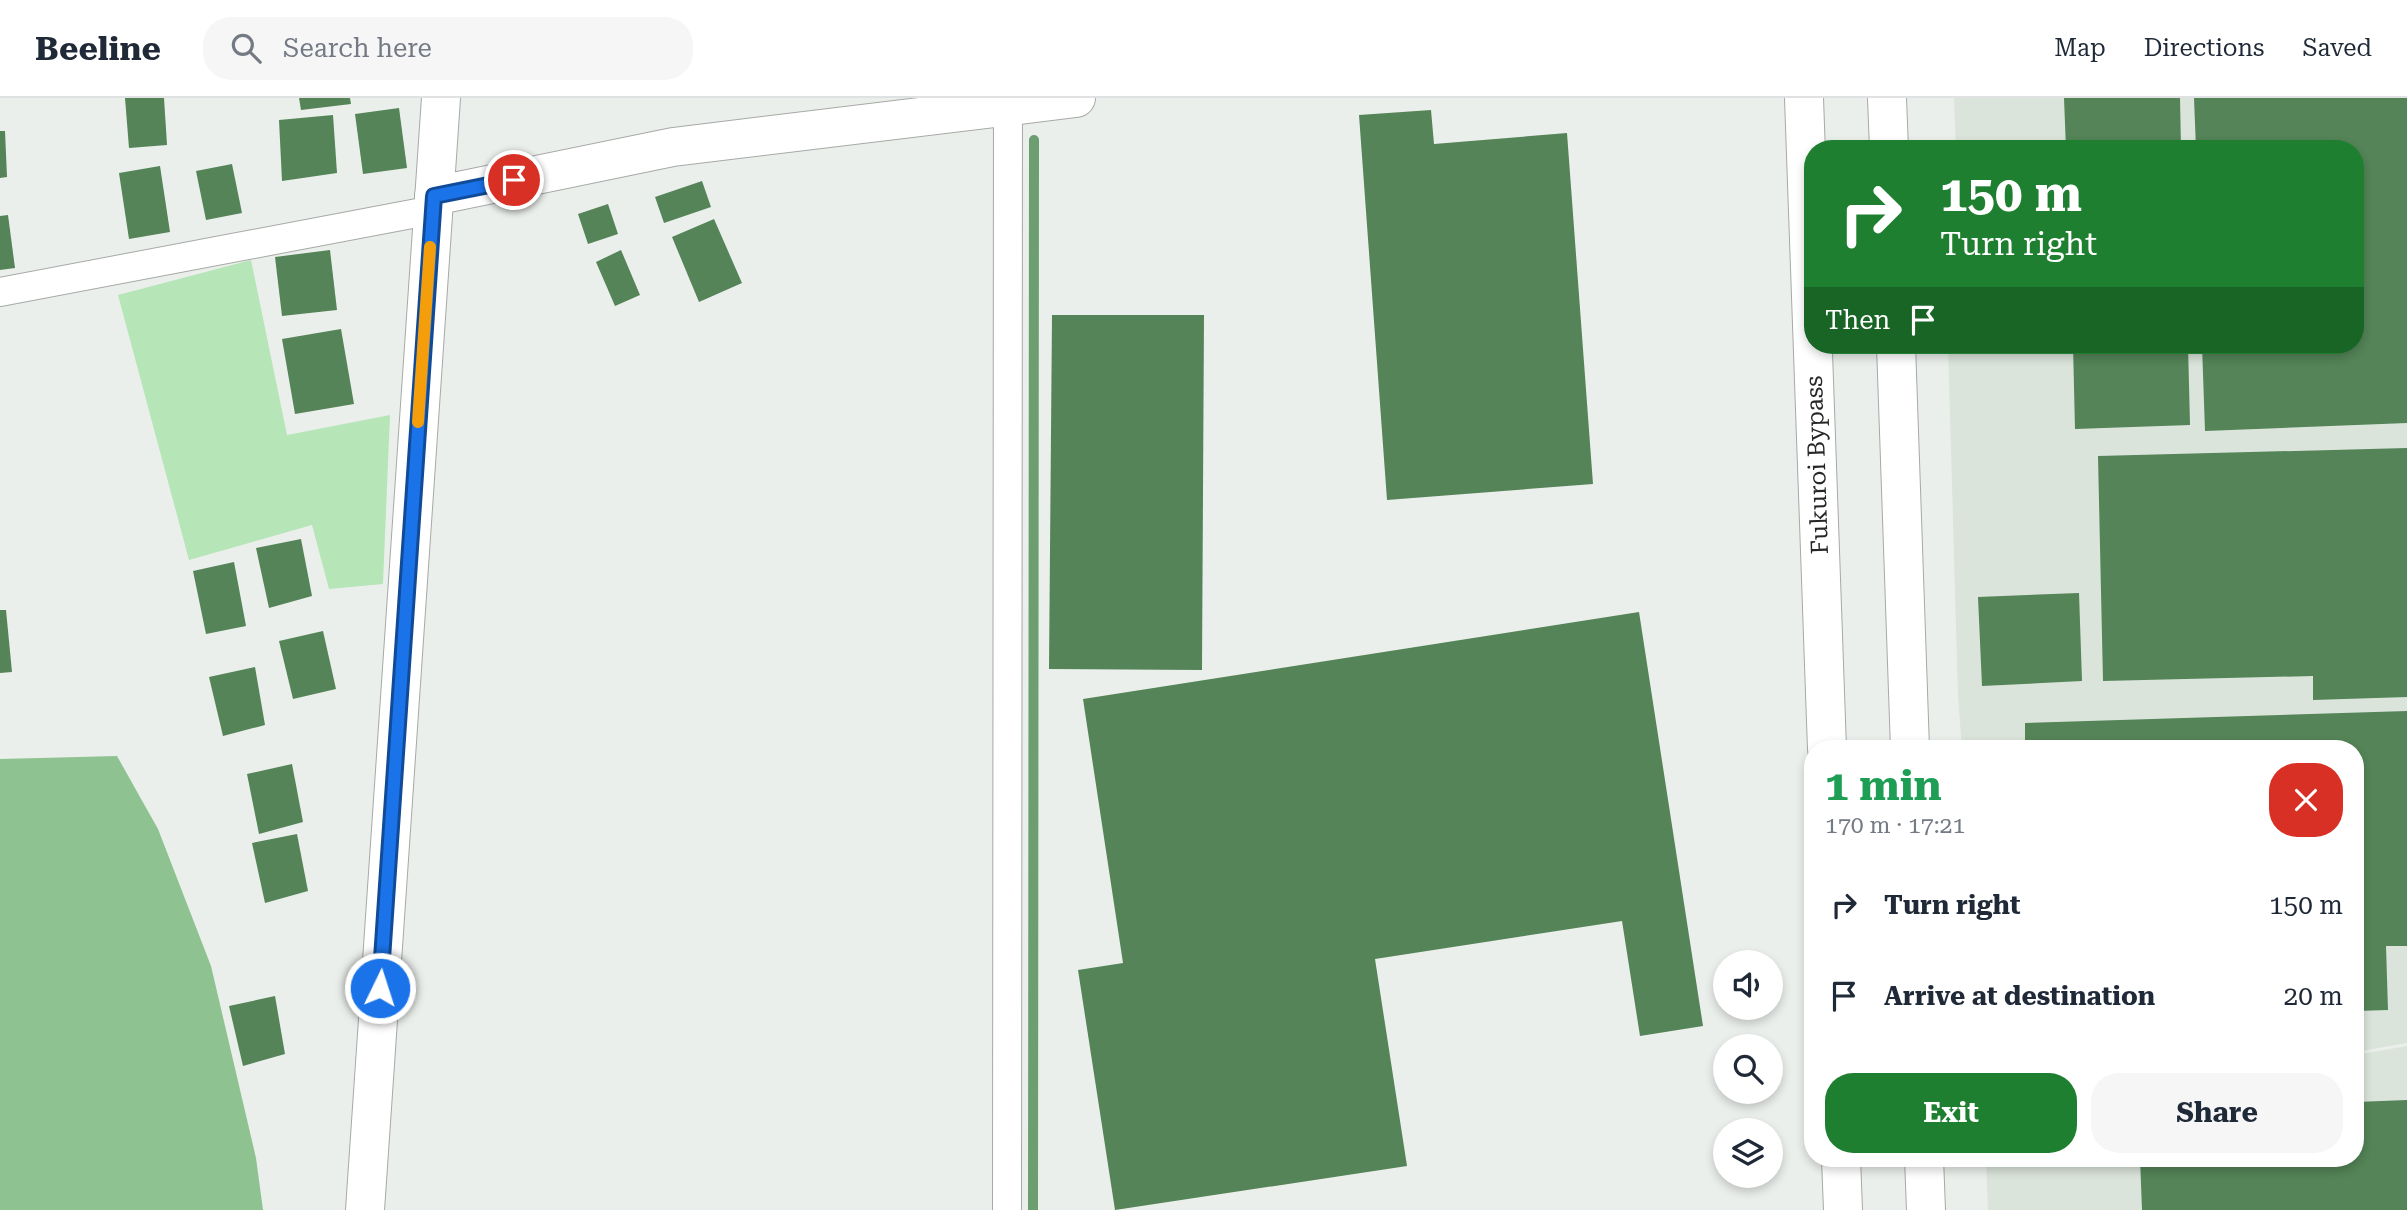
<!DOCTYPE html>
<html lang="en">
<head>
<meta charset="utf-8">
<style>
	:root { --surface:#fff; --page:#f6f6f7; --text:#1f2937; --muted:#747a83; --line:#e0e1e3; --accent:#1f7f30 }
	body { margin:0; font-family:"Roboto Serif",serif; background:var(--page); color:var(--text); height:100vh; display:flex; flex-direction:column; font-size:26px; white-space:nowrap }
	* { box-sizing:border-box; margin:0 }
	p { font-size:23px; color:var(--muted) }
	.icon { flex:none; width:38px; height:38px; fill:none; stroke:currentColor; stroke-width:2; stroke-linecap:round; stroke-linejoin:round }
	.map { position:relative; flex:1; overflow:hidden }
	.side { position:absolute; left:1804px; top:642px; width:560px; height:427px; display:flex; flex-direction:column; background:var(--surface); border-radius:28px; box-shadow:0 4px 10px #0003 }
	.side>* { flex:none }
	.guide { position:absolute; left:1804px; top:42px; width:560px; height:214px; border-radius:28px; box-shadow:0 4px 10px #0003; background:#1f7f30; color:#fff; overflow:hidden }
	.tools { position:absolute; left:1713px; top:852px; display:grid; gap:14px }
	.tools a { display:grid; place-items:center; width:70px; height:70px; border-radius:50%; background:var(--surface); box-shadow:0 4px 10px #0003; font-size:35px }
	.pin { position:absolute; display:grid; place-items:center; width:60px; height:60px; color:#fff; margin:-30px; border:4px solid #fff; border-radius:50%; box-shadow:0 2px 7px #0007 }
	.me { position:absolute; width:77px; margin:-38px; rotate:4deg; stroke-linejoin:round; filter:drop-shadow(0 0 5px #0008) }
	.turn { display:flex; align-items:center; gap:24px; height:147px; padding:0 21px; font-size:32px }
	.turn .icon { width:91px; height:91px; stroke-width:2.5 }
	.turn b { display:block; font-size:49px; line-height:60px }
	.then { display:flex; align-items:center; height:66px; padding:0 21px; background:#0003; gap:14px; font-size:26px }
	.round { display:grid; place-items:center; flex:none; width:74px; height:74px; border-radius:28px; background:var(--page) }
	.summary { display:flex; align-items:center; justify-content:space-between; height:119px; padding:0 21px }
	h1 { font-size:42px; font-weight:700; line-height:52px; color:#1e9e55 }
	.button { display:flex; gap:14px; margin-top:auto; padding:14px 21px }
	.button a { flex:1; height:80px; border-radius:28px; background:var(--accent); color:#fff; font-size:28px; font-weight:700; line-height:80px; text-align:center }
	.button a+a { background:var(--page); color:var(--text) }
	ul { padding:0; list-style:none }
	li { display:flex; align-items:center; gap:21px; height:91px; padding:0 21px }
	li div { flex:1 }
	li b { display:block; font-size:26px }
	li em { font-style:normal }
	header { display:flex; align-items:center; gap:42px; box-sizing:border-box; height:98px; padding:0 35px; background:var(--surface); border-bottom:2px solid var(--line) }
	header strong { font-size:33px }
	nav { display:flex; gap:38px; margin-inline-start:auto; font-size:24px }
	.search { width:490px; height:63px; background:var(--page); display:flex; align-items:center; gap:18px; box-sizing:border-box; padding:0 24px; border-radius:28px; color:var(--muted); font-size:26px }
	.map>svg:first-child { display:block }
	.built { fill:#dae4da }
	.green { fill:#b6e5b8 }
	.forest { fill:#8fc291 }
	.lines { fill:none; stroke-linecap:round; stroke-linejoin:round }
	.stream { stroke:#6d9e70; stroke-width:10 }
	.building { fill:#548457 }
	.street-casing { stroke:#a6a9a6; stroke-width:30 }
	.secondary-casing { stroke:#a6a9a6; stroke-width:40 }
	.highway-casing { stroke:#a6a9a6; stroke-width:40 }
	.street { stroke:#fff; stroke-width:28 }
	.secondary { stroke:#fff; stroke-width:38 }
	.highway { stroke:#fff; stroke-width:38 }
	.route-casing { stroke:#114b97; stroke-width:18 }
	.route { stroke:#1a73e8; stroke-width:12 }
	.slow { stroke:#f59e0b; stroke-width:12 }
	.labels { text-anchor:middle; stroke-width:5; stroke-linejoin:round; paint-order:stroke }
	.street-label { font-size:24px; fill:#262826; stroke:#fff }
</style>
</head>
<body>
<header>
<strong>Beeline</strong>
<div class="search"><svg class="icon" aria-label="search" viewBox="0 0 24 24"><circle cx="10" cy="10" r="6"/><path d="M15 15l6 6"/></svg>Search here</div>
<nav><a>Map</a><a>Directions</a><a>Saved</a></nav>
</header>
<div class="map">
<svg width="2407" height="1112" viewBox="0 0 2407 1112">
	<rect width="100%" height="100%" fill="#ebefeb"/>
	<g class="built">
		<polygon points="1954,0 2407,0 2407,945 2356,954 2356,651 1962,651 1958,599 1948,247 2356,247 2356,51 1956,51"/>
		<polygon points="2407,948 2407,1112 1988,1112 1986,1061 2356,1060 2356,957"/>
	</g>
	<polygon class="green" points="251,162 287,337 390,317 383,486 329,491 312,427 189,462 118,197"/>
	<polygon class="forest" points="117,658 158,731 211,868 256,1060 263,1112 0,1112 0,661"/>
	<g class="lines">
		<polyline class="stream" points="1033,1112 1034,42"/>
	</g>
	<g class="building">
		<polygon points="125,0 164,0 167,47 129,50"/>
		<polygon points="299,0 350,0 351,6 301,12"/>
		<polygon points="2064,0 2180,0 2181,51 2066,51"/>
		<polygon points="2194,0 2407,0 2407,325 2205,333 2202,247 2356,247 2356,51 2196,51"/>
		<polygon points="399,10 407,70 363,76 355,16"/>
		<polygon points="1431,12 1434,46 1567,35 1593,386 1387,402 1359,17"/>
		<polygon points="333,17 337,75 282,83 279,22"/>
		<polygon points="0,33 5,33 7,79 0,80"/>
		<polygon points="232,66 242,115 206,122 196,73"/>
		<polygon points="160,68 170,134 129,141 119,75"/>
		<polygon points="702,83 711,109 664,125 655,99"/>
		<polygon points="608,106 618,136 588,146 578,116"/>
		<polygon points="8,117 15,170 0,172 0,118"/>
		<polygon points="714,121 742,185 699,204 672,139"/>
		<polygon points="330,152 337,212 282,218 275,159"/>
		<polygon points="621,152 640,197 615,208 596,164"/>
		<polygon points="1052,217 1204,217 1202,572 1049,571"/>
		<polygon points="341,231 354,306 295,316 282,241"/>
		<polygon points="2073,247 2188,247 2190,327 2075,331"/>
		<polygon points="2407,350 2407,599 2313,602 2313,578 2103,583 2098,358"/>
		<polygon points="301,441 312,498 269,510 256,450"/>
		<polygon points="234,464 246,528 206,536 193,473"/>
		<polygon points="2079,495 2082,583 1982,588 1978,499"/>
		<polygon points="0,512 6,512 12,574 0,575"/>
		<polygon points="1639,514 1703,928 1640,938 1622,823 1375,861 1407,1068 1115,1112 1078,872 1123,865 1083,601"/>
		<polygon points="323,533 336,591 293,601 279,543"/>
		<polygon points="255,569 265,627 223,638 209,579"/>
		<polygon points="2407,613 2407,848 2386,848 2388,912 2356,913 2356,651 2025,651 2025,625"/>
		<polygon points="292,666 303,724 259,736 247,676"/>
		<polygon points="297,736 308,793 265,805 252,745"/>
		<polygon points="275,898 285,956 243,968 229,908"/>
		<polygon points="2407,1002 2407,1112 2142,1112 2140,1060 2356,1060 2356,1004"/>
	</g>
	<g class="lines">
		<defs>
			<g id="street">
				<polyline points="0,194 433,112"/>
				<polyline points="1007,1112 1008,0"/>
			</g>
			<g id="secondary">
				<polyline points="434,98 673,49 1076,0"/>
				<polyline points="365,1112 441,0"/>
			</g>
			<g id="highway">
				<polyline points="1804,0 1827,651"/>
				<polyline points="1887,0 1889,51"/>
				<polyline points="1896,247 1910,651"/>
				<polyline points="1841,1060 1843,1112"/>
				<polyline points="1924,1060 1926,1112"/>
			</g>
		</defs>
		<use href="#street" class="street-casing"/>
		<use href="#secondary" class="secondary-casing"/>
		<use href="#highway" class="highway-casing"/>
		<use href="#street" class="street"/>
		<use href="#secondary" class="secondary"/>
		<use href="#highway" class="highway"/>
	</g>
	<g class="lines">
		<defs>
			<polyline id="route" points="380,890 434,98 514,82"/>
		</defs>
		<use href="#route" class="route-casing"/>
		<use href="#route" class="route"/>
		<polyline class="slow" points="418,324 430,149"/>
	</g>
	<g class="labels">
		<g class="street-label">
			<text transform="translate(1817 367) rotate(-92)" y="8">Fukuroi Bypass</text>
		</g>
	</g>
</svg>
<div class="tools">
<a><svg class="icon" aria-label="sound" viewBox="0 0 24 24"><path d="M4 9h4l5-4v14l-5-4H4zM17 9q2 3 0 6"/></svg></a>
<a><svg class="icon" aria-label="search" viewBox="0 0 24 24"><circle cx="10" cy="10" r="6"/><path d="M15 15l6 6"/></svg></a>
<a><svg class="icon" aria-label="layers" viewBox="0 0 24 24"><path d="M12 4l9 5-9 5-9-5zM3 14l9 5 9-5"/></svg></a>
</div>
<div class="pin" style="left:514px;top:82px;background:#d93025"><svg class="icon" aria-label="arrive" viewBox="0 0 24 24"><path d="M6 21V4h12l-3 4 3 4H6"/></svg></div>
<svg class="me" style="left:380px;top:890px" viewBox="-20 -20 40 40"><circle r="17" fill="#1a73e8" stroke="#fff" stroke-width="3"/><path d="M0-11L8 9 0 5-8 9z" fill="#fff"/></svg>
<div class="guide">
<div class="turn"><svg class="icon" aria-label="right" viewBox="0 0 24 24"><path d="M7 20v-9h11M14 6l5 5-5 5"/></svg><div><b>150 m</b>Turn right</div></div>
<div class="then">Then<svg class="icon" aria-label="arrive" viewBox="0 0 24 24"><path d="M6 21V4h12l-3 4 3 4H6"/></svg></div>
</div>
<section class="side">
<div class="summary"><div><h1>1 min</h1><p>170 m · 17:21</p></div><a class="round" style="background:#d93025;color:#fff"><svg class="icon" aria-label="close" viewBox="0 0 24 24"><path d="M6 6l12 12M18 6L6 18"/></svg></a></div>
<ul>
<li><svg class="icon" aria-label="right" viewBox="0 0 24 24"><path d="M7 20v-9h11M14 6l5 5-5 5"/></svg><div><b>Turn right</b></div><em>150 m</em></li>
<li><svg class="icon" aria-label="arrive" viewBox="0 0 24 24"><path d="M6 21V4h12l-3 4 3 4H6"/></svg><div><b>Arrive at destination</b></div><em>20 m</em></li>
</ul>
<div class="button"><a>Exit</a><a>Share</a></div>
</section>
</div>
</body>
</html>
